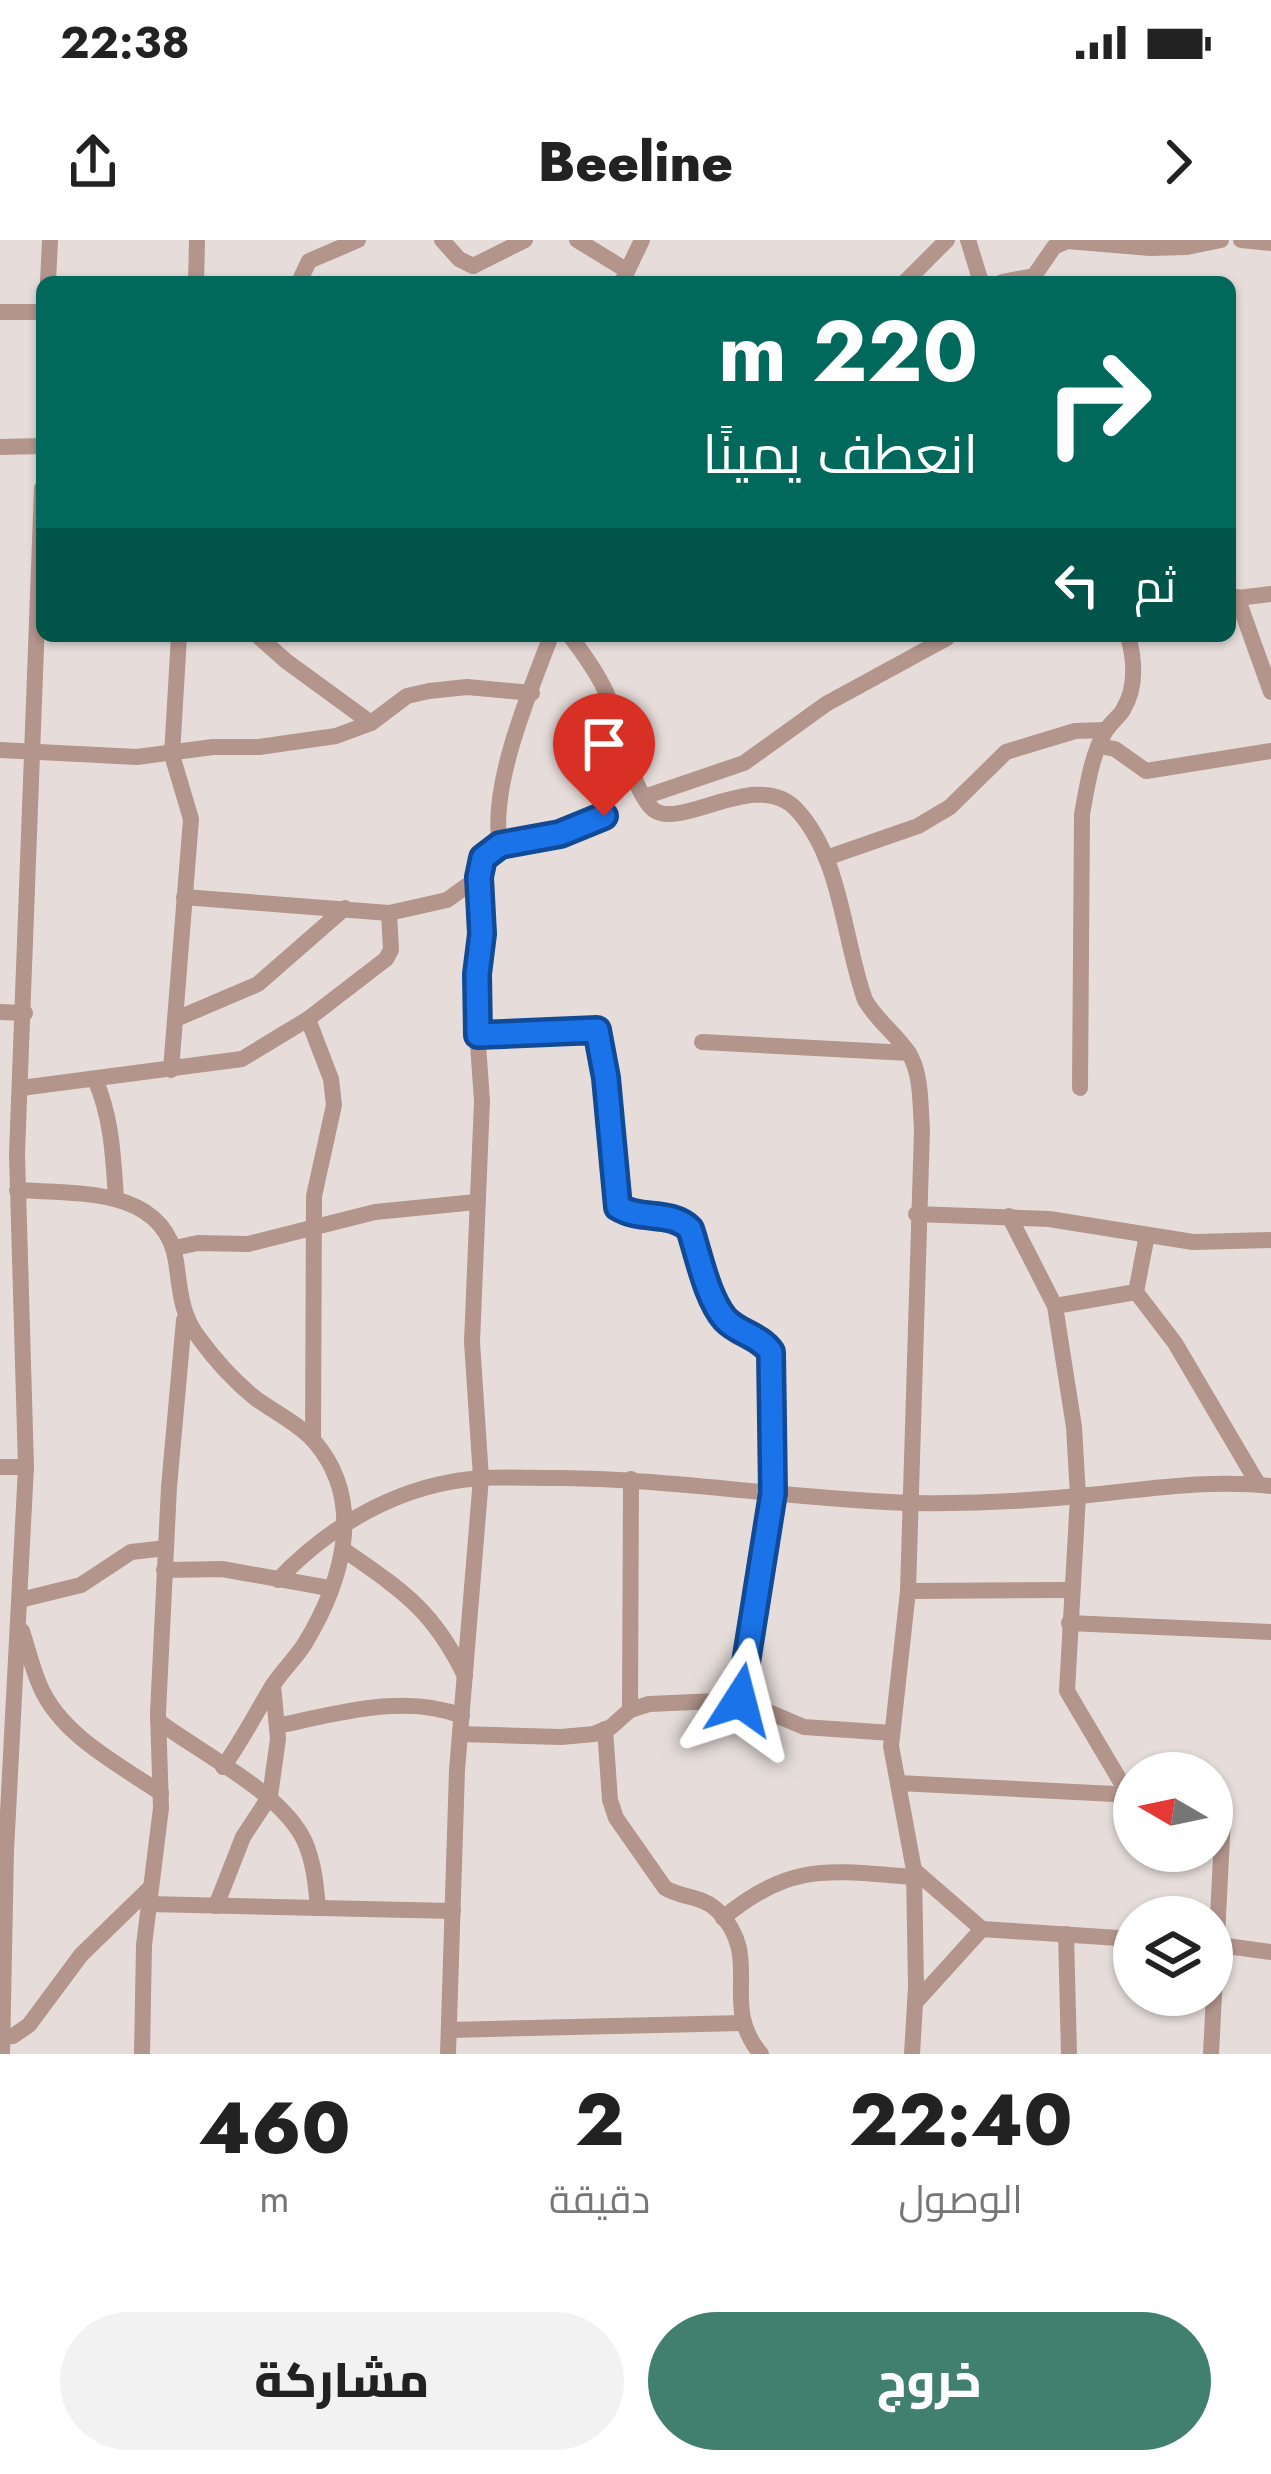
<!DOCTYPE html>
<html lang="ar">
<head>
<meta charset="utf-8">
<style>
	:root { --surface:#fff; --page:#f2f2f2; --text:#222; --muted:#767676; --accent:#41806d }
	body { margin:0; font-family:Jost,Cairo,sans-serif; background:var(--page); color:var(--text); direction:rtl; height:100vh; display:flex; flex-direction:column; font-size:45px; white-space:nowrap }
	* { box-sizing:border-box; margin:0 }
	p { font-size:39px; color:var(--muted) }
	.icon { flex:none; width:66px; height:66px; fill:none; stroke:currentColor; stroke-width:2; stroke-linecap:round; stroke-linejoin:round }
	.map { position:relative; height:1814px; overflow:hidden; direction:ltr }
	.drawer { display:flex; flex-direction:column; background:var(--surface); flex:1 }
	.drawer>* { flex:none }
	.hud { position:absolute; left:36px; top:36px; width:1200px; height:366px; border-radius:18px; box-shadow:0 3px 9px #0004; direction:rtl; background:#00695c; color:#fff; overflow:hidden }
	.needle { width:78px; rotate:279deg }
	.tools { position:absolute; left:1113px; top:1512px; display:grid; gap:24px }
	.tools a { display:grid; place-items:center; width:120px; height:120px; border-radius:50%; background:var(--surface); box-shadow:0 3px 9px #0004; font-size:60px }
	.pin { position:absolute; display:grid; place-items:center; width:102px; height:102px; color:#fff; margin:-123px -51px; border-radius:50% 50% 50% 0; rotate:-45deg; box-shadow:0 0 12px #0007 }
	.pin .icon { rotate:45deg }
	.me { position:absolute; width:132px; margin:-66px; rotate:9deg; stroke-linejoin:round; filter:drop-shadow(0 0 9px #0008) }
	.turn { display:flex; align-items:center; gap:42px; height:252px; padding:0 60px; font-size:54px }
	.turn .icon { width:156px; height:156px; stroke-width:2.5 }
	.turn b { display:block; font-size:84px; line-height:102px }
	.then { display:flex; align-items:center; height:114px; padding:0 60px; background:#0003; gap:24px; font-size:45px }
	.eta { display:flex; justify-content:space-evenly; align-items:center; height:204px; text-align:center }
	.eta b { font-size:72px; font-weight:800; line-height:84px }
	.button { display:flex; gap:24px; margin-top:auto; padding:24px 60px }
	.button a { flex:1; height:138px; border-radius:72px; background:var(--accent); color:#fff; font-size:48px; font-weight:800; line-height:138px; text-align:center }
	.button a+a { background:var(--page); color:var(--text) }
	.status { display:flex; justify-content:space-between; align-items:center; height:84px; padding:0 60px; background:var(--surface); direction:ltr }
	.status svg { height:33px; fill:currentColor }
	header { display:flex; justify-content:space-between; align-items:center; height:156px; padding:0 60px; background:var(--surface); font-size:54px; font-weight:800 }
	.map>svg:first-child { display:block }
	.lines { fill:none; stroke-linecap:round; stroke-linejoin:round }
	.minor { stroke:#b3958c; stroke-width:16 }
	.route-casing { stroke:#114b97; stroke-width:30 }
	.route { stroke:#1a73e8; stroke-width:21 }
</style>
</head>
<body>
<div class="status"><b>22:38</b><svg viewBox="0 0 49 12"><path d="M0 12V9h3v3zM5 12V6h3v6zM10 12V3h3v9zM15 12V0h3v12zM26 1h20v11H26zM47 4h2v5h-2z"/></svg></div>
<header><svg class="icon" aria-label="forward" viewBox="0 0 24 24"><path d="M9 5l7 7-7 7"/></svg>Beeline<svg class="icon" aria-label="share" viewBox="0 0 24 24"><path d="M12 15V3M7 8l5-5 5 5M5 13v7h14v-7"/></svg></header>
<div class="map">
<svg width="1271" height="1814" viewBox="0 0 1271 1814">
	<rect width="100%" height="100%" fill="#e6ddda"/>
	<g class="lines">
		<g class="minor">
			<polyline points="442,0 459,19 473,26"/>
			<polyline points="577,0 626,30"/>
			<polyline points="968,0 981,42"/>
			<polyline points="1241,0 1271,3"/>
			<polyline points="473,26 525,0"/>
			<polyline points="48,42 50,0"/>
			<polyline points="196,42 197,0"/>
			<polyline points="299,42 309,21 358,0"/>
			<polyline points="622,42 642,0"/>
			<polyline points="905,42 947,0"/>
			<polyline points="1002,42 1034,36 1054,7 1067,1 1150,8 1187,7 1221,0"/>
			<polyline points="0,72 42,72"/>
			<polyline points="0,207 42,206"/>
			<polyline points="1237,357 1271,452"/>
			<polyline points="1230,359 1271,354"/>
			<polyline points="258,396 286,421 371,483"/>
			<path d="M 570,396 C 583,413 596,431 605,450 C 619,478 631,552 654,570 C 682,590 757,528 796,569 C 842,618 843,699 865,760 C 877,781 896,794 908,812 C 922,833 920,865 922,889 L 908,1351 L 891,1506 L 914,1630 L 916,1747 L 912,1814"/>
			<polyline points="1099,506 1115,509 1146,531 1271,511"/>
			<polyline points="0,510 137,517 213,507 259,507 336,496 371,483 407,456 429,451 467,447 532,453"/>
			<polyline points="644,557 744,523 826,464 947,398"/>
			<path d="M 500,605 C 489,547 530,451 551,396"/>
			<polyline points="826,618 918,586 950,567 1006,512 1075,491 1106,490"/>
			<polyline points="184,657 389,673 447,660 479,637"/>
			<polyline points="0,772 25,773"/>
			<polyline points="176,779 258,744 345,668"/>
			<polyline points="308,779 331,839 334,865 314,956 313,1200"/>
			<path d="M 478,795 L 597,790 L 606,838 L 618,966 C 641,981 671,969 690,989 C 698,1016 707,1058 725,1079 C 739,1094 759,1095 771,1112 L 773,1253 L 740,1460"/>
			<polyline points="702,802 909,813"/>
			<polyline points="171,830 191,579 172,515 179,396"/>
			<path d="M 95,839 C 112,879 113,915 116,958"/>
			<polyline points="21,848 242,819 308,779 386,719 391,710 389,673"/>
			<path d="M 1080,848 L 1082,574 C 1087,548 1091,516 1105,492 C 1110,483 1118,478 1123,470 C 1137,447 1135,421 1128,396"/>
			<path d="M 17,950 C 75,954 164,946 176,1021 C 180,1050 181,1075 199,1098 C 215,1120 234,1141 255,1158 C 274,1172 299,1184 314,1201 C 367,1262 342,1343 304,1405 C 294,1420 280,1433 271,1448 C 255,1475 241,1502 223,1527"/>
			<polyline points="916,974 1049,979 1193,1002 1271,1000"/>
			<polyline points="1009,976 1055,1066 1074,1187 1078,1256 1067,1451 1128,1554"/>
			<polyline points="1147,995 1136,1052 1175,1103 1258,1244"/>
			<polyline points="174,1008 198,1003 248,1004 375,972 476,962"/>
			<polyline points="1055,1066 1136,1052"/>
			<polyline points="0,1227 26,1227"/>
			<path d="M 344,1310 C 403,1351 433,1370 465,1436"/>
			<polyline points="164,1330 222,1329 329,1348"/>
			<path d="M 278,1340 C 324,1291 385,1254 450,1242 C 486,1235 523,1238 560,1238 C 679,1239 796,1260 915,1263 C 973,1264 1031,1261 1089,1255 C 1149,1249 1211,1239 1271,1246"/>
			<polyline points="908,1351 1070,1350"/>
			<polyline points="20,1360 81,1345 131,1312 166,1308"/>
			<polyline points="1069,1383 1271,1392"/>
			<path d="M 22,1391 C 28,1409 32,1428 40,1446 C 61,1495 118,1524 161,1553"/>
			<polyline points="630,1470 631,1239"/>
			<path d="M 158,1481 C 202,1514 283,1553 305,1602 C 314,1623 316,1646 318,1668"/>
			<path d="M 277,1486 C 335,1474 405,1453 462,1476"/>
			<path d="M 605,1489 L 610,1560 L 616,1578 L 665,1648 C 681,1658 704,1656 718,1671 C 765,1719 718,1764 761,1814"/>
			<polyline points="460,1494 561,1497 594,1494 611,1487 630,1470 649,1464 740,1460 804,1487 892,1493"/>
			<polyline points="898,1543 1134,1555"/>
			<polyline points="914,1630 982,1689 1134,1699"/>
			<polyline points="148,1664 453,1671"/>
			<polyline points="216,1666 243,1597 270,1556 278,1499 273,1445"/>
			<path d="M 723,1678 C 791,1621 831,1631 914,1637"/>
			<polyline points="1066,1694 1069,1814"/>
			<polyline points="1212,1704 1271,1712"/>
			<polyline points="915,1763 982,1689"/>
			<polyline points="449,1790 743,1783"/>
			<polyline points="3,1797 13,1796 29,1785 81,1715 151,1647"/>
			<polyline points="2,1814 6,1611 26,1227 17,914 42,248"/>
			<polyline points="142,1814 144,1705 161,1568 158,1473 169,1247 184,1080"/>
			<polyline points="448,1814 457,1530 481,1238 472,1102 482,861 476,776 482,694 479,637 483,618 500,605 560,594 604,576"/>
			<polyline points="1211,1814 1223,1578 1212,1562"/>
		</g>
	</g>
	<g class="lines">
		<defs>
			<path id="route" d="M 604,576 L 560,594 L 500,605 L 483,618 L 479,637 L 482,694 L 477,734 L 478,795 L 597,790 L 606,838 L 618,967 C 641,981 671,970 690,989 C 699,1016 707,1058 725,1079 C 739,1094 759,1095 771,1112 L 773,1253 L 740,1460"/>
		</defs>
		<use href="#route" class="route-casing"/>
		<use href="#route" class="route"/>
	</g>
</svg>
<div class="tools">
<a><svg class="needle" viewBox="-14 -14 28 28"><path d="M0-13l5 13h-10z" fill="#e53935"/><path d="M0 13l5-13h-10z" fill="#767676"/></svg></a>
<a><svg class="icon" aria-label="layers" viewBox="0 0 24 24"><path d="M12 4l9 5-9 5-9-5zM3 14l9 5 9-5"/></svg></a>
</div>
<div class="pin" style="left:604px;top:576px;background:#d93025"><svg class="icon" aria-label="arrive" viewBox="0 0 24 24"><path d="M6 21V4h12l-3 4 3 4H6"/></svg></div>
<svg class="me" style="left:740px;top:1460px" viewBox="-20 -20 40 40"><path d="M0-17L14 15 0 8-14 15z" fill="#1a73e8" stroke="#fff" stroke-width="4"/></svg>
<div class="hud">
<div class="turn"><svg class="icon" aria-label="right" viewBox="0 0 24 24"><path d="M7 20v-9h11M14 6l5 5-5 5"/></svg><div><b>220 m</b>انعطف يمينًا</div></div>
<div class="then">ثم<svg class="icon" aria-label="left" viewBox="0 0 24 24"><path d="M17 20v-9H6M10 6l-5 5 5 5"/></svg></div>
</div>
</div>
<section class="drawer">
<div class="eta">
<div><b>22:40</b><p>الوصول</p></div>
<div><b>2</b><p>دقيقة</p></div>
<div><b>460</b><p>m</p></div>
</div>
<div class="button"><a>خروج</a><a>مشاركة</a></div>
</section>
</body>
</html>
